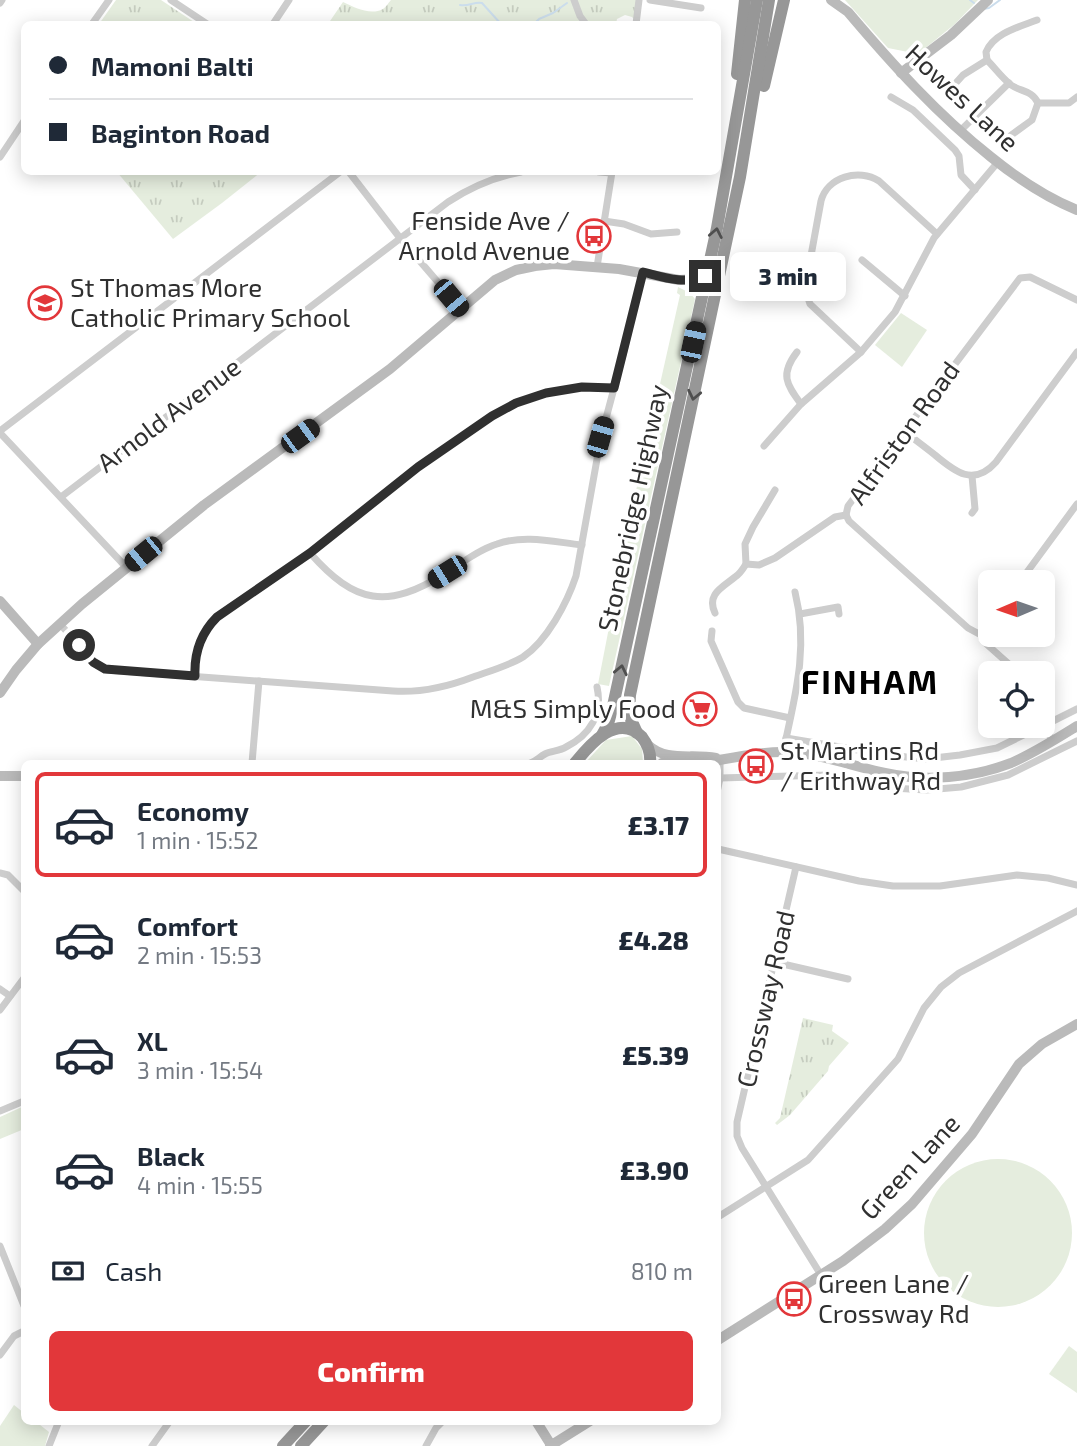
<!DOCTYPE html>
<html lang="en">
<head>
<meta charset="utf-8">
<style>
  :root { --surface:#fff; --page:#f2f2f3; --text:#1f2937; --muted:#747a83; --line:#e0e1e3; --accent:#e2373a }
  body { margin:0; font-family:"Exo 2",sans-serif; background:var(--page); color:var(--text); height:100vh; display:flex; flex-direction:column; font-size:26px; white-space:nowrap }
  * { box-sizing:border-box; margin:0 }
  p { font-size:23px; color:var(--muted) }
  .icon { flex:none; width:38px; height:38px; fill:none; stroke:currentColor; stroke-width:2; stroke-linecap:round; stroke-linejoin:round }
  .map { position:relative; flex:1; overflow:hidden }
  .sheet { position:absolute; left:21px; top:760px; width:700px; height:665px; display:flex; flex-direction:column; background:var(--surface); border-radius:10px; box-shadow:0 4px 18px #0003 }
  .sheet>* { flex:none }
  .banner { position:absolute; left:21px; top:21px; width:700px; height:154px; border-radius:10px; box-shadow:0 4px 18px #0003; display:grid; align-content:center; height:154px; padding:0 28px; background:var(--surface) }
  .needle { width:46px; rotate:268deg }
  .controls { position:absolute; left:978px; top:570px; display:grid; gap:14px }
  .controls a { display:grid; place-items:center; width:77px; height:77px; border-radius:10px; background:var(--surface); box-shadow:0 4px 18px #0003; font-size:35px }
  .end { position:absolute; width:32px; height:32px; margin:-16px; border:9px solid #303030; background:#fff; box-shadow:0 0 0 4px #fff }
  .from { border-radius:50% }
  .bubble { position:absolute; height:49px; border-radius:10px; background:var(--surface); box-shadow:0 4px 18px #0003; font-size:23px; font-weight:800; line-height:49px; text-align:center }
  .car { position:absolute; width:21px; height:42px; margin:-21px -10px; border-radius:9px; box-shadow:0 0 5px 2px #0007; background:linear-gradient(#222 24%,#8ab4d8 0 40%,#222 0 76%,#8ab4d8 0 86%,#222 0) }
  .banner b { display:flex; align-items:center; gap:24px; height:66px; font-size:26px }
  .banner b+b { border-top:2px solid var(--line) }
  .banner i { width:18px; height:18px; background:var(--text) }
  ul { padding:12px 0 0; list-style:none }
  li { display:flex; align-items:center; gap:21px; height:105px; margin:0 14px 10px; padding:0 14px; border:4px solid transparent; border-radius:10px }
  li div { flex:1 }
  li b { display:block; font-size:26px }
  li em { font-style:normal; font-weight:800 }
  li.selected { border-color:var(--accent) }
  li>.icon { width:63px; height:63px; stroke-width:1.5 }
  .pay { display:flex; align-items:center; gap:18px; height:77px; padding:0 28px; font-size:26px }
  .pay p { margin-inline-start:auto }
  .button { display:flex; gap:14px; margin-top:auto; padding:14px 28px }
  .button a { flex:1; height:80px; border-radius:10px; background:var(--accent); color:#fff; font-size:28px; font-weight:800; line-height:80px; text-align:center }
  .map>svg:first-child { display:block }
  .green { fill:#e5edde }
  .park { fill:url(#park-tufts) }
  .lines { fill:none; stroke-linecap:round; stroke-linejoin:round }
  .stream { stroke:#cbddec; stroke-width:2 }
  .street { stroke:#cdcdcd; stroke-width:7 }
  .secondary { stroke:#bababa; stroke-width:10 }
  .highway { stroke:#979797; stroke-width:12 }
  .oneway { stroke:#4f4f4f }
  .route { stroke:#303030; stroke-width:9 }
  .labels { text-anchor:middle; stroke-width:7; stroke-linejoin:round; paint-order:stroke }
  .street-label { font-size:26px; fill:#303030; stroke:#fff }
  .poi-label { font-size:26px; fill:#303030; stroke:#fff; text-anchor:start }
  .district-label { font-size:33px; font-weight:bold; letter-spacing:2px; fill:#000; stroke:#fff }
</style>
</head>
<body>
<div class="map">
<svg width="1077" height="1446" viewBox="0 0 1077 1446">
  <defs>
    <pattern id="park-tufts" width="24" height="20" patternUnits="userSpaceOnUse" patternTransform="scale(1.75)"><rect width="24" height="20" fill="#e5edde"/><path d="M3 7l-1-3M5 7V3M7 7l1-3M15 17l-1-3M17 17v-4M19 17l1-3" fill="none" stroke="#c5ccbf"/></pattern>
  </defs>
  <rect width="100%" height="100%" fill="#fff"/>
  <g class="green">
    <path d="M845 0H978L955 24 918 54 888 48Z"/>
    <path d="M678 287 690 293 695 299 609 686 598 684 633 504 680 295 677 293Z"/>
    <path d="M901 313 927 330 902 367 875 345Z"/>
    <path d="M632 736 642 749 643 763H585L606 740Z"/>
    <path d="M24 1106V1129L0 1139V1117Z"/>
    <circle cx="998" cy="1233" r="74"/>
    <path d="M1069 1346 1077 1352V1393L1049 1374Z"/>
    <path d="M14 1405 24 1413V1421H35L49 1432 45 1446H0V1426Z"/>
  </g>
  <g class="park">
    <path d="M116 0H161L197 24H99Z"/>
    <path d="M391 0H639L635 20 632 17 625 15 617 19 616 24 578 23 576 24H328L343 2C354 7 370 16 383 9 386 7 388 3 391 0Z"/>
    <path d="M117 172H261L222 203 173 239Z"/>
    <path d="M803 1018 833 1025 832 1031 849 1043 829 1066 828 1071 790 1115 777 1125 775 1123 780 1118Z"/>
  </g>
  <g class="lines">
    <g class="stream">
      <path d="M970 0 974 3"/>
      <path d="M460 5C468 7 475 1 482 3L501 24"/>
      <path d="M983 9 989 8 1000 0"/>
      <path d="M534 24 539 19 553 13 567 3"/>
    </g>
    <g class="street">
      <path d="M171 0 207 24"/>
      <path d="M574 0 580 16 586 24"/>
      <path d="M650 0 701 8"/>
      <path d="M0 3 2 0"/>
      <path d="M92 24 109 0"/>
      <path d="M273 24 289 0"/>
      <path d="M636 24 639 0"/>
      <path d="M987 60C995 68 1002 78 1011 85 1021 92 1032 90 1038 103L1032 120 1010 136"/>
      <path d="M954 85 963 75 987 60 986 52C994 33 1019 27 1037 20"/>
      <path d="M891 97 913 110 955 150 959 156 961 175 975 190"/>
      <path d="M1038 103H1069L1077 97"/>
      <path d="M960 131 1009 83"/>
      <path d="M0 157 24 121"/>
      <path d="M349 172 400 238 461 309"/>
      <path d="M599 172 612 173"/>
      <path d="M604 221 624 224 651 234 677 232"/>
      <path d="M862 260 905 296"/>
      <path d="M597 267 612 172"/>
      <path d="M797 352C780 374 786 384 801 404"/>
      <path d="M861 352 810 304 806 292V283L821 201C827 177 859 168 879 181L937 234"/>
      <path d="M0 431 340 172"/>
      <path d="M904 431C914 439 925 447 935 455 955 472 974 487 996 462L1077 352"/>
      <path d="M0 433 126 567"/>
      <path d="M764 446 801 404 861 352 895 312 934 238 998 162"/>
      <path d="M972 476 975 509 972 513"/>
      <path d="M775 490 753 527 745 544 746 564 759 565 775 558 835 517 846 515"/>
      <path d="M61 497 448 202C471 187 494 177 521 172"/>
      <path d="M846 515 848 506 1020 278 1030 277 1077 300"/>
      <path d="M846 515 849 521 968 628 981 635 983 641 1020 674"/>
      <path d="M310 553C355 604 387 610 446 573 462 563 478 550 497 544 525 534 554 542 582 545"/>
      <path d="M1019 583 1077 504"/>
      <path d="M715 613C706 594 723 587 735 577 740 574 743 569 746 564"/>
      <path d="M800 614 838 607 839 614"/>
      <path d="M60 624 93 661 107 670 393 691C422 693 447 687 473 677 490 671 508 666 523 657 547 641 567 603 576 576L601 437 624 351 643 272"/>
      <path d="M712 631 711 641 738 702 744 708 790 718"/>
      <path d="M981 635 982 628 990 617"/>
      <path d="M195 676C194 653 201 634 217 617L310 553 418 467 492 416 516 403 546 393 582 387 614 388"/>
      <path d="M1043 718 1052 741"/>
      <path d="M1043 726 1077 709"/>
      <path d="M786 738 888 755 925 759 960 755 997 748 1042 726"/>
      <path d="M783 752C795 697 809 648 795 592"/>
      <path d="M252 763 259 681"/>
      <path d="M530 763C537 761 539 757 545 754 551 751 560 751 566 747 590 735 603 714 597 687"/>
      <path d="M720 778 830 775 893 788 926 790 961 787 1008 775 1077 741"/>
      <path d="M718 788 720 778V759"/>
      <path d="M718 849 859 881 893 886H940L1017 875 1048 878 1077 885"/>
      <path d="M796 867 737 1122V1136L742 1148 821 1275"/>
      <path d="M0 873 8 875 24 891"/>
      <path d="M774 962 848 979"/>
      <path d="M0 989 10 996"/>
      <path d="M0 1010 24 978"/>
      <path d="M0 1111 24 1101"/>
      <path d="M718 1217 808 1160 898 1059 924 1008 941 987 959 973 1077 911"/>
      <path d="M0 1246 24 1306"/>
      <path d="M0 1355 14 1336 24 1331"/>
      <path d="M49 1446 59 1421"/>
      <path d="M152 1446 170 1421"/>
      <path d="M426 1446 436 1428 443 1421"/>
    </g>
    <g class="secondary">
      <path d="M831 0 848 12C892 64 937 114 991 157 1017 178 1045 197 1077 210"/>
      <path d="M901 73 951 35 988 0"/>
      <path d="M0 601 38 644"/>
      <path d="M0 693 16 670 38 644 82 604 204 505 390 369 495 280 516 270 535 266 554 264 619 269 679 280 697 279 708 273"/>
      <path d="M647 744C667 763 691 753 716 758"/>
      <path d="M662 763C676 762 691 764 705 762 732 759 758 751 785 752 819 753 852 766 885 773 926 782 972 778 1011 763 1034 753 1056 739 1077 726"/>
      <path d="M0 776H24"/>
      <path d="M718 1340 843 1261 885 1229 912 1204 972 1134 1019 1064 1042 1044 1077 1024"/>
      <path d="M536 1421 551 1445"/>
      <path d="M550 1446 590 1421"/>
    </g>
    <g class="highway">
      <path d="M737 74 745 0"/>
      <path d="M764 86 784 0"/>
      <path d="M637 733 629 715 630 695 740 177 769 0"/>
      <path d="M602 735 608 724 613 706 717 228 757 0"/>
      <path d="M575 763C590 744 618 712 642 737 648 745 651 754 650 763"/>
      <path d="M283 1446 306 1421"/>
      <path d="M301 1446 324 1421"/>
    </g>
  </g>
  <defs><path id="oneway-chevron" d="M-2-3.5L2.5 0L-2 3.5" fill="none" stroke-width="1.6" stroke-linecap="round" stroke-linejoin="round" transform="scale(1.75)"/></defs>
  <g class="oneway">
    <use href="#oneway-chevron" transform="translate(716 233) rotate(-79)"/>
    <use href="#oneway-chevron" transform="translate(694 395) rotate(102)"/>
    <use href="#oneway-chevron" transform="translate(621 670) rotate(-78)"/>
  </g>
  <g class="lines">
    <path class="route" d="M79 645 93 662 105 669 195 676C194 653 201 633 217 617L310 553 418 467 492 416 516 403 546 393 582 387 614 388 643 272C663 277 685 285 705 276"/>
  </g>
  <defs>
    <symbol id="bus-ring" viewBox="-11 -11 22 22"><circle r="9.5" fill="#fff" stroke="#e2373a" stroke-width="1.5"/><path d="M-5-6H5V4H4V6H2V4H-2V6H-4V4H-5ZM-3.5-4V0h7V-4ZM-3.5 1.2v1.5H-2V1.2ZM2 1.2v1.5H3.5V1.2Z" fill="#e2373a"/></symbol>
    <symbol id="school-ring" viewBox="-11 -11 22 22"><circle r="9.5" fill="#fff" stroke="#e2373a" stroke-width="1.5"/><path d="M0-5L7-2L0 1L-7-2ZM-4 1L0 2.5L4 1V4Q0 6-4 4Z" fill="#e2373a"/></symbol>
    <symbol id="supermarket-ring" viewBox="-11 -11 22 22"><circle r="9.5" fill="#fff" stroke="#e2373a" stroke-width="1.5"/><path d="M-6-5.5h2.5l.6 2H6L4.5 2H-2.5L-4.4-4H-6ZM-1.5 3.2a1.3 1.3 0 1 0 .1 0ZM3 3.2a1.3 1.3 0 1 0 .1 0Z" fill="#e2373a"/></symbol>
  </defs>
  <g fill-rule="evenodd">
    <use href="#bus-ring" x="575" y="217" width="38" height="38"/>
    <use href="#school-ring" x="26" y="284" width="38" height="38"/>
    <use href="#supermarket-ring" x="681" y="690" width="38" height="38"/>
    <use href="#bus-ring" x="737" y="747" width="38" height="38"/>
    <use href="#bus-ring" x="775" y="1280" width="38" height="38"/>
  </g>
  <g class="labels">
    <g class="street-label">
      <text transform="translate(962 98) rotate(43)" y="9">Howes Lane</text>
      <text transform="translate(169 415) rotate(-37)" y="9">Arnold Avenue</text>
      <text transform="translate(904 433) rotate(-54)" y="9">Alfriston Road</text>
      <text transform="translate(633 508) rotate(-78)" y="9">Stonebridge Highway</text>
      <text transform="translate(766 999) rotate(-77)" y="9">Crossway Road</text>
      <text transform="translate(910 1167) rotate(-47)" y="9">Green Lane</text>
    </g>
    <g class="poi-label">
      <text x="570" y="230" text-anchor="end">Fenside Ave /<tspan x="570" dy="30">Arnold Avenue</tspan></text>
      <text x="70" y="297">St Thomas More<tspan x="70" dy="30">Catholic Primary School</tspan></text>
      <text x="676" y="718" text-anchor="end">M&amp;S Simply Food</text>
      <text x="780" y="760">St Martins Rd<tspan x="780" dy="30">/ Erithway Rd</tspan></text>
      <text x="818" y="1293">Green Lane /<tspan x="818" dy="30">Crossway Rd</tspan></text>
    </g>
    <g class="district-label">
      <text x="870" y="694">FINHAM</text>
    </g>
  </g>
</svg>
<div class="controls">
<a><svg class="needle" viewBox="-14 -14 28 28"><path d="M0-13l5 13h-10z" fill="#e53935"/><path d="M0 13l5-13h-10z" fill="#747a83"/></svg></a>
<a><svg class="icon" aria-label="locate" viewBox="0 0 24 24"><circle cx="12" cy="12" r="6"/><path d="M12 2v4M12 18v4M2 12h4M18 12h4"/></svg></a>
</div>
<i class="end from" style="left:79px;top:645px"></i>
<i class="end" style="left:705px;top:276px"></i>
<div class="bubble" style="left:730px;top:252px;width:116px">3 min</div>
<i class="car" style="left:451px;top:298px;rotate:140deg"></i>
<i class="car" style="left:693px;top:342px;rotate:12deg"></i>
<i class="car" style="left:300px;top:436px;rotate:54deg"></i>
<i class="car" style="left:600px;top:437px;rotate:16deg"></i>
<i class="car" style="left:143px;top:554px;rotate:231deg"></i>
<i class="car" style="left:447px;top:572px;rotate:238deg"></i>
<div class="banner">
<b><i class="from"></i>Mamoni Balti</b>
<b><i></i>Baginton Road</b>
</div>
<section class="sheet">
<ul>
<li class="selected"><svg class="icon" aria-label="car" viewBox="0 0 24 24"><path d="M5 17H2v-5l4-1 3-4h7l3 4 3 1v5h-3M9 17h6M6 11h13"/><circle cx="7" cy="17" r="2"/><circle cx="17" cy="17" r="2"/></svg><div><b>Economy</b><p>1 min · 15:52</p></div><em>£3.17</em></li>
<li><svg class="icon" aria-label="car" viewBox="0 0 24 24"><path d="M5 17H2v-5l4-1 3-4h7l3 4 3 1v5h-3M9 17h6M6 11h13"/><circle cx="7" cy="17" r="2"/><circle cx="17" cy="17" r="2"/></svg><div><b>Comfort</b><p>2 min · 15:53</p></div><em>£4.28</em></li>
<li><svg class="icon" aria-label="car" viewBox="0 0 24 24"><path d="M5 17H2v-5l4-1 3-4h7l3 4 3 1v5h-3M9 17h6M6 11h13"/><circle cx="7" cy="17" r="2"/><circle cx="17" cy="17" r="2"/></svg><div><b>XL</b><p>3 min · 15:54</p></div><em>£5.39</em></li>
<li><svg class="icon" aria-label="car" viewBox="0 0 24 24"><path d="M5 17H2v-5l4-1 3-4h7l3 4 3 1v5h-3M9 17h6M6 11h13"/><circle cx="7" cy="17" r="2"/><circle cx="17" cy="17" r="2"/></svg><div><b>Black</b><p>4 min · 15:55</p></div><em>£3.90</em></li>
</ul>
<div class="pay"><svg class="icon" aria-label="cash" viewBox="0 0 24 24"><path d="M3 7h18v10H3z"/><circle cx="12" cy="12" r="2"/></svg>Cash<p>810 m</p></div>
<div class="button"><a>Confirm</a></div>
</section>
</div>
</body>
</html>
